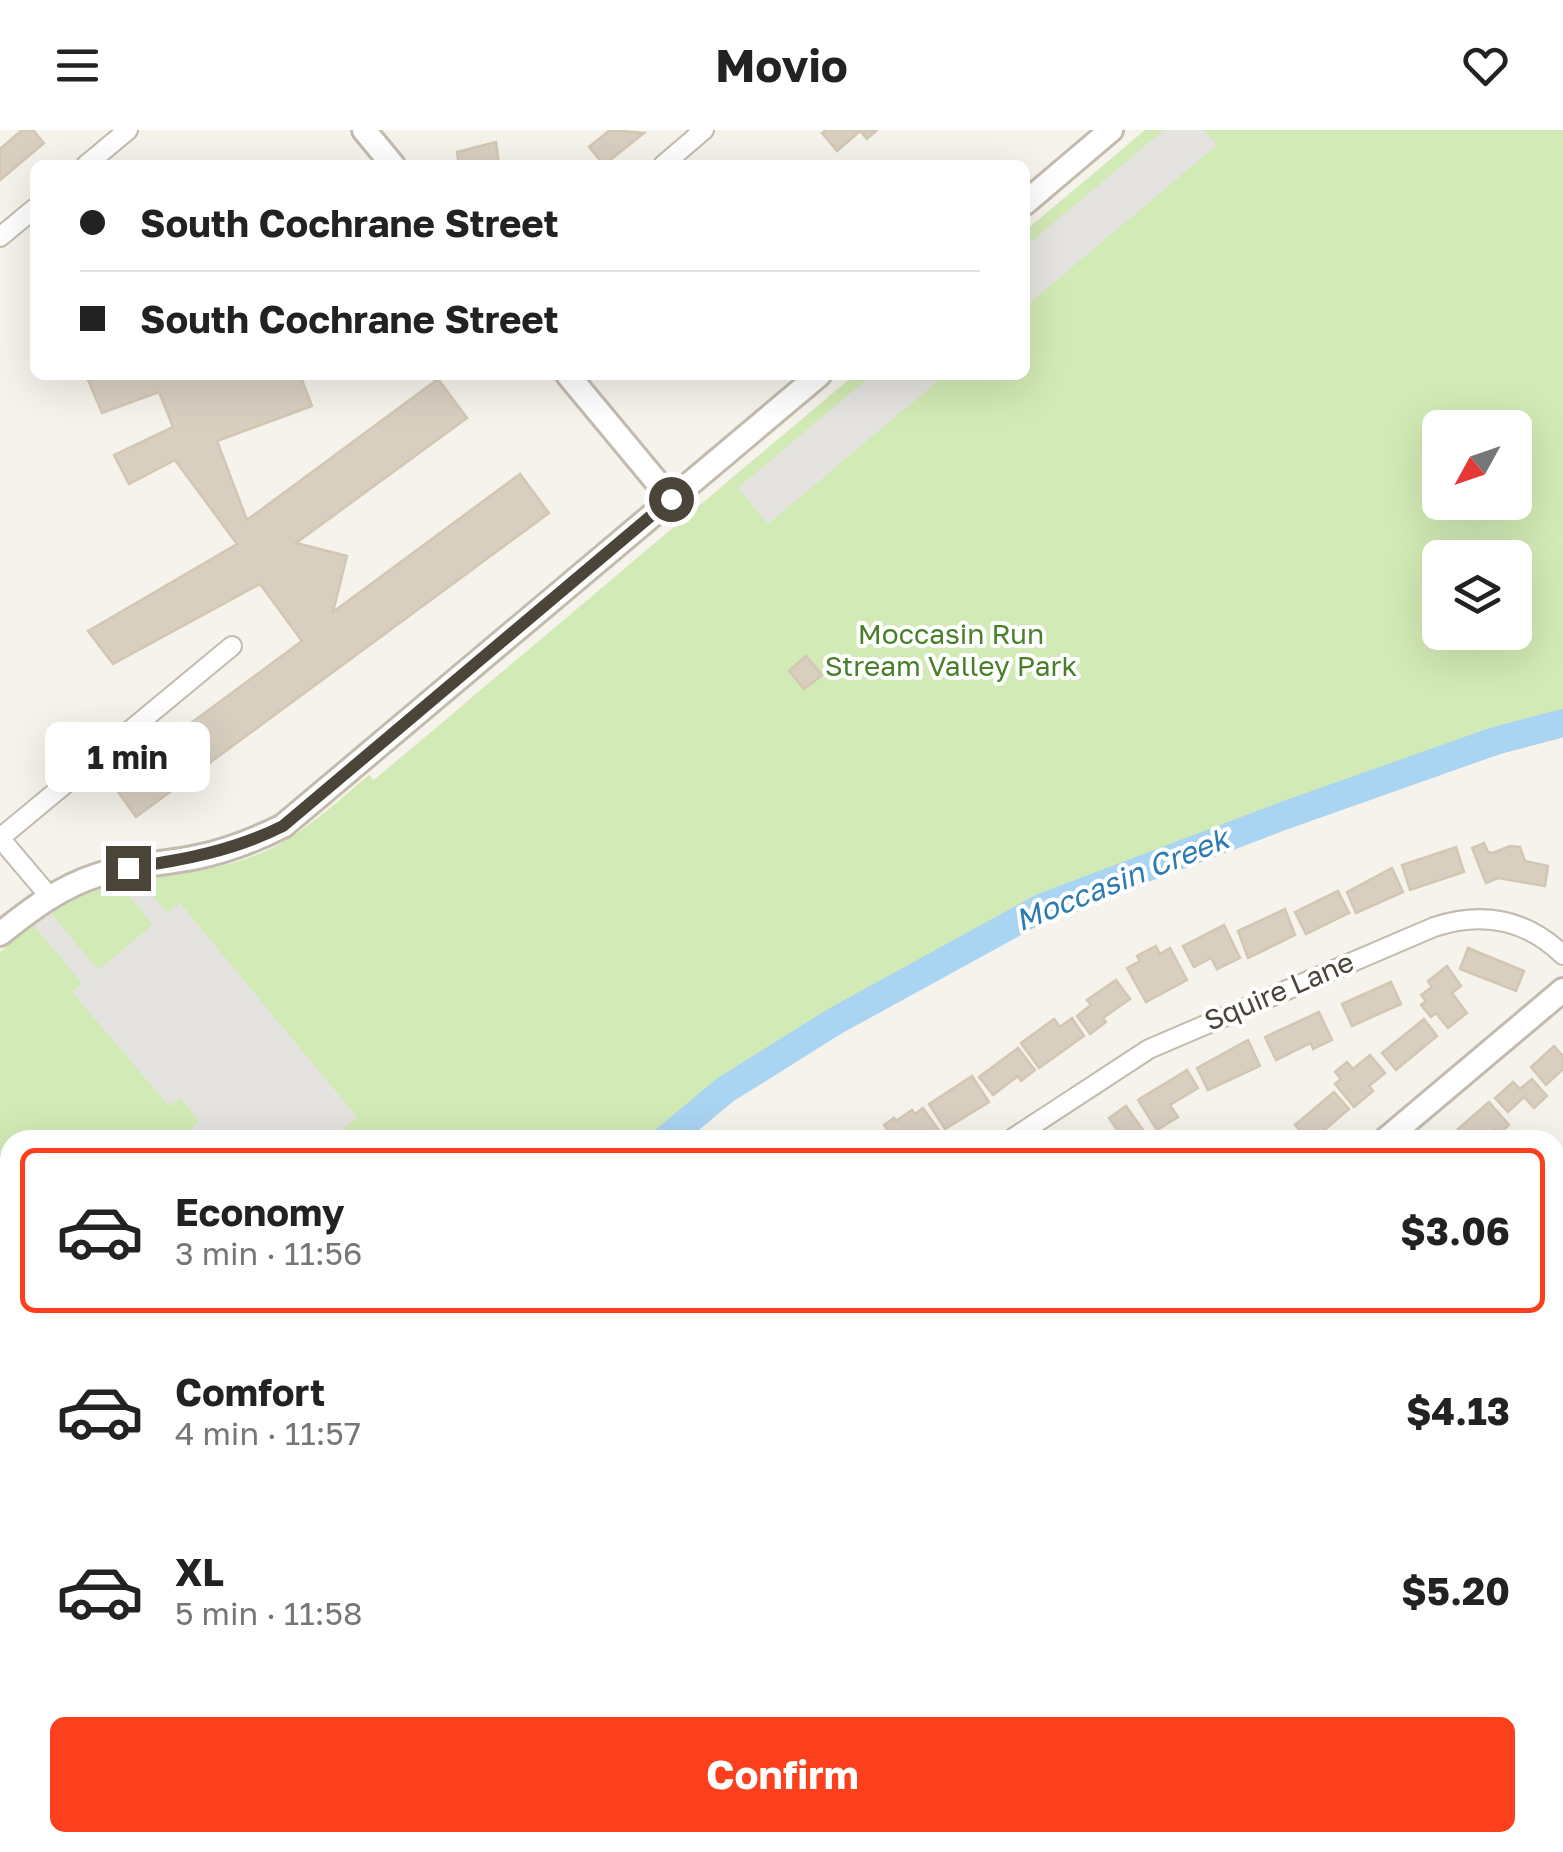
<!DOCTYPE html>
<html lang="en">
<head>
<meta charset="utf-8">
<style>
  :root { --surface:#fff; --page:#f2f2f2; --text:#222; --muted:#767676; --line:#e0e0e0; --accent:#fc3f1d }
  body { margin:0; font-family:"Golos Text",sans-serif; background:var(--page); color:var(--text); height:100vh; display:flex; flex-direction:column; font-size:38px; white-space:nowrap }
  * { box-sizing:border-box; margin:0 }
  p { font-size:32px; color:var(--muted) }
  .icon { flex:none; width:55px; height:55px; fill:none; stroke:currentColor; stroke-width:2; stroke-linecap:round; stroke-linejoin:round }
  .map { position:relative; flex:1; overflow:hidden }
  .side { position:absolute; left:0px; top:1000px; width:1565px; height:722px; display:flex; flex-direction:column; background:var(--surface); border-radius:30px 30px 0 0; box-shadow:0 10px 40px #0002 }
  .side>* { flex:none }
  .top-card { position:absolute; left:30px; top:30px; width:1000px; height:220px; border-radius:15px; box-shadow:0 10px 40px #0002; display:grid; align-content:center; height:220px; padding:0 50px; background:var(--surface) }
  .needle { width:65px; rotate:230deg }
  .fabs { position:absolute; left:1422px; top:280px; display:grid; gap:20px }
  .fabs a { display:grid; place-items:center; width:110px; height:110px; border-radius:15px; background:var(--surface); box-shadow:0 10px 40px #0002; font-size:50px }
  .end { position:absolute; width:45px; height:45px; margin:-22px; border:12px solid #4b4439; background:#fff; box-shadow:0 0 0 5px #fff }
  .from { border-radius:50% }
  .bubble { position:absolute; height:70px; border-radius:15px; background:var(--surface); box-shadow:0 10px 40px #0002; font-size:32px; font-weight:700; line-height:70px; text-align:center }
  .top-card b { display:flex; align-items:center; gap:35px; height:95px; font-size:38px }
  .top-card b+b { border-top:2px solid var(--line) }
  .top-card i { width:25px; height:25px; background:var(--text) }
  ul { padding:18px 0 0; list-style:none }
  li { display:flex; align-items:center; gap:30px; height:165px; margin:0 20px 15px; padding:0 30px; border:5px solid transparent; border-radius:15px }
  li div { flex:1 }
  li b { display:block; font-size:38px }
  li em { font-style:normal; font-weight:700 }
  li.on { border-color:var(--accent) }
  li>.icon { width:90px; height:90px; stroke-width:1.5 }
  .primary-button { display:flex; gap:20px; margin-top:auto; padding:20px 50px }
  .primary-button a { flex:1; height:115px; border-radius:15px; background:var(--accent); color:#fff; font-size:40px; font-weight:700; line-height:115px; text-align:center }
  header { display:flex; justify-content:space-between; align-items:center; height:130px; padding:0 50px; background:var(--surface); font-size:45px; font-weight:700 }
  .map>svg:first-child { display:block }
  .education { fill:#efe8d6 }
  .green { fill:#d2eab5; fill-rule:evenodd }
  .parking { fill:#e5e3e0 }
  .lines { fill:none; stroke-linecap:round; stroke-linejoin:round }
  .river { stroke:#a9d4f2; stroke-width:28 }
  .building { fill:#d8cfc1; stroke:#d3c7b4; stroke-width:2.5 }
  .minor-casing { stroke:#c2bbae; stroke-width:22 }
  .tertiary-casing { stroke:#c2bbae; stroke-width:28 }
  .minor { stroke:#fff; stroke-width:18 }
  .tertiary { stroke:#fff; stroke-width:22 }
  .route { stroke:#4b4439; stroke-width:12 }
  .labels { text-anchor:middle; stroke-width:8; stroke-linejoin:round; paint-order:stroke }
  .park-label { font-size:28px; fill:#4a7f2a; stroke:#fff }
  .street-label { font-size:28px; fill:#4b4439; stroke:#fff }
  .water-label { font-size:30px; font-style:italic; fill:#2e7ab2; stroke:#fff }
</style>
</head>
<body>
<header><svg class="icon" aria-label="menu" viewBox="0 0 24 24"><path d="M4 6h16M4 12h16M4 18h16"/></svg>Movio<svg class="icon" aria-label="heart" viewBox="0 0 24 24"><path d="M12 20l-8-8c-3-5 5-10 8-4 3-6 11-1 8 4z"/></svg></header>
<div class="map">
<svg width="1563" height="1722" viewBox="0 0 1563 1722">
  <rect width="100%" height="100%" fill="#f6f3ec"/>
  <path class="education" d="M1185 1712 1193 1722H843L836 1713Z"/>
  <g class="green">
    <path d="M1145 0H1563V593L1495 611 1283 686 1043 777 837 890 725 960 665 1010H10V1712L519 1713 508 1722H0V822C32 796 63 770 104 758 154 743 207 745 256 725 299 708 333 675 369 645L374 650 854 245H1025V101ZM1440 298H1515V372H1440ZM1440 428H1515V502H1440Z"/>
    <path d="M1563 1654V1722H1501L1493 1713 1555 1712V1661Z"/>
    <path d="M847 1713H1045L1034 1722H855Z"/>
  </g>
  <g class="parking">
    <path d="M1164 0H1204L1217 15 1025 177V117Z"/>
    <path d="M872 245H945L768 394 738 358Z"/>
    <path d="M139 749 167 783 180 773 357 987 330 1010H197L189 1001 199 991 181 968 169 976 72 862 82 853 34 796 51 783 98 840 153 795 120 755Z"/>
  </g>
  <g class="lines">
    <g class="river">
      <path d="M665 1010 725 960 837 890 1043 777 1283 686 1495 611 1563 593"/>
      <path d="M0 1548H10"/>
    </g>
  </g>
  <g class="building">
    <path d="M22 0H33L44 13 0 50V19Z"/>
    <path d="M610 0 644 3 604 35 589 17Z"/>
    <path d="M826 0H877L867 9 860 1 837 21 822 3Z"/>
    <path d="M496 12 499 35H459L457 22Z"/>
    <path d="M86 245H300L312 276 217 311 247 390 438 249 467 288 296 413 347 426 333 482 520 344 549 383 136 687 111 652 302 511 260 454 113 534 88 501 237 414 175 330 129 354 114 325 173 297 159 262 102 283Z"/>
    <path d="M806 526 822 545 804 559 789 541Z"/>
    <path d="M1484 713 1488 722 1493 723 1510 716 1520 717 1525 731 1548 736 1545 756 1498 748 1486 753 1472 718Z"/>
    <path d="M1456 717 1464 742 1410 760 1402 735Z"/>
    <path d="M1392 738 1403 762 1356 783 1347 762Z"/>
    <path d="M1338 761 1349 783 1306 804 1295 782Z"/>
    <path d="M1285 779 1295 805 1248 828 1238 801Z"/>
    <path d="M1224 795 1240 828 1217 839 1211 828 1194 837 1183 816Z"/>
    <path d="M1156 816 1160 824 1170 818 1187 850 1146 872 1127 838 1140 831 1137 826Z"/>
    <path d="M1468 818 1524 841 1516 861 1460 839Z"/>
    <path d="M1447 836 1461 856 1452 863 1467 883 1448 898 1436 883 1431 887 1421 875 1426 871 1421 865 1432 857 1428 851Z"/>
    <path d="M1116 850 1130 869 1103 888 1106 892 1090 904 1077 886 1091 875 1087 870Z"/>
    <path d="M1391 852 1401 874 1352 896 1342 874Z"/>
    <path d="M1319 882 1332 910 1313 919 1311 913 1276 930 1265 907Z"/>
    <path d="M1072 888 1084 906 1039 938 1021 913 1054 889 1060 897Z"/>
    <path d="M1424 889 1437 906 1396 940 1382 923Z"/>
    <path d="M1248 910 1260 936 1208 960 1197 938Z"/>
    <path d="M1554 916 1563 926V939L1546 955 1531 937Z"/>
    <path d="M1018 918 1035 940 1021 951 1018 946 993 965 979 947Z"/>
    <path d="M1370 925 1385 943 1369 956 1373 961 1354 977 1335 954 1341 949 1335 942 1347 932 1353 939Z"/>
    <path d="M1187 940 1198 958 1170 975 1178 987 1157 1000 1138 970Z"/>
    <path d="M972 946 989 972 945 999 929 974Z"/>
    <path d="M1532 949 1547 966 1534 978 1524 967 1508 982 1495 968 1513 952 1520 959Z"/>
    <path d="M1334 962 1349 979 1313 1010H1308L1295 995Z"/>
    <path d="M1489 972 1509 995 1499 1004 1495 999 1482 1010H1467L1458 999Z"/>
    <path d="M1126 976 1150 1010H1112L1120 1004 1109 988Z"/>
    <path d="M923 978 940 1002 929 1010H878L889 1002 884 995 894 988 896 991 912 980 915 984Z"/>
    <path d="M1563 1160V1196L1559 1199 1555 1194V1167Z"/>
    <path d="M1363 1712H1394L1395 1713 1384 1722H1363L1359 1717Z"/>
  </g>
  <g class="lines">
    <defs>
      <g id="minor">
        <path d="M86 35 128 0"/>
        <path d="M663 35 704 0"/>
        <path d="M0 107 35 78"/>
        <path d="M0 708 232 516"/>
        <path d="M0 708 49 766"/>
        <path d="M1010 1010 1149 919 1434 797C1483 781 1526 789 1563 825"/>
        <path d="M1555 1123 1563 1116"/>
        <path d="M1555 1377 1563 1370"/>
        <path d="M1555 1402 1563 1412"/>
        <path d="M1555 1636 1563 1629"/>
        <path d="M1208 1712 1215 1722"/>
        <path d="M1452 1722 1463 1712"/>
      </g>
      <g id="tertiary">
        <path d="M364 0 393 35"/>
        <path d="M1025 73 1111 0"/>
        <path d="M568 245 671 369"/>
        <path d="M0 804C30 780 60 757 98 745 130 735 164 734 197 727 227 721 255 710 283 696L819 245"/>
        <path d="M1385 1010 1563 860"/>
        <path d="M595 1712 602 1722"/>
        <path d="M533 1722 545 1712"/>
      </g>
    </defs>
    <use href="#minor" class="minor-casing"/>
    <use href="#tertiary" class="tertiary-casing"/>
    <use href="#minor" class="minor"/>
    <use href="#tertiary" class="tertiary"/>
  </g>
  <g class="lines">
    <path class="route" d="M128 738C183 730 233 721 283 696L671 369"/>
  </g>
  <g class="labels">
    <g class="park-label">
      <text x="951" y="514">Moccasin Run<tspan x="951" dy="32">Stream Valley Park</tspan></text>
    </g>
    <g class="street-label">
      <text transform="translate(1279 861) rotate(-23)" y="10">Squire Lane</text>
    </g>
    <g class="water-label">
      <text transform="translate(1122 750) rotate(-22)" y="10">Moccasin Creek</text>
    </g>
  </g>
</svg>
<div class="fabs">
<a><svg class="needle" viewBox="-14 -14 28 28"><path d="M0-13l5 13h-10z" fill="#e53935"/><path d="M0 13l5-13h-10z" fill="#767676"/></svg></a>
<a><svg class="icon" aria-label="layers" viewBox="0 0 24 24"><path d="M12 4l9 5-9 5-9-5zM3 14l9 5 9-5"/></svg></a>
</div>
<i class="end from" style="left:671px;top:369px"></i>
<i class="end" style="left:128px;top:738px"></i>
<div class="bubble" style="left:45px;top:592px;width:165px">1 min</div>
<div class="top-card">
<b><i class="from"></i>South Cochrane Street</b>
<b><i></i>South Cochrane Street</b>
</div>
<section class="side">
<ul>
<li class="on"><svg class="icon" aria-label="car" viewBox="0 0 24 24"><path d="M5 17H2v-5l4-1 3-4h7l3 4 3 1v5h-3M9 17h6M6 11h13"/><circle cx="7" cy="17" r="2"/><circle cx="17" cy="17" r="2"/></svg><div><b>Economy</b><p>3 min · 11:56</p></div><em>$3.06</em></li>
<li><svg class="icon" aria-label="car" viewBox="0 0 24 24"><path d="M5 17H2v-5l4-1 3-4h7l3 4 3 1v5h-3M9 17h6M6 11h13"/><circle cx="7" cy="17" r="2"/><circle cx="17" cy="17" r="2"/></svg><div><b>Comfort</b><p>4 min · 11:57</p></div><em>$4.13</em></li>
<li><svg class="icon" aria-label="car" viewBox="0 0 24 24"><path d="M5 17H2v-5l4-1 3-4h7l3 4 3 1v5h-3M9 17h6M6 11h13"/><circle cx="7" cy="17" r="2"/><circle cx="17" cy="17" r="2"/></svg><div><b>XL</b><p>5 min · 11:58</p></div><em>$5.20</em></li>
</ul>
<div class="primary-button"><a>Confirm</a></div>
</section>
</div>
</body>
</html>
